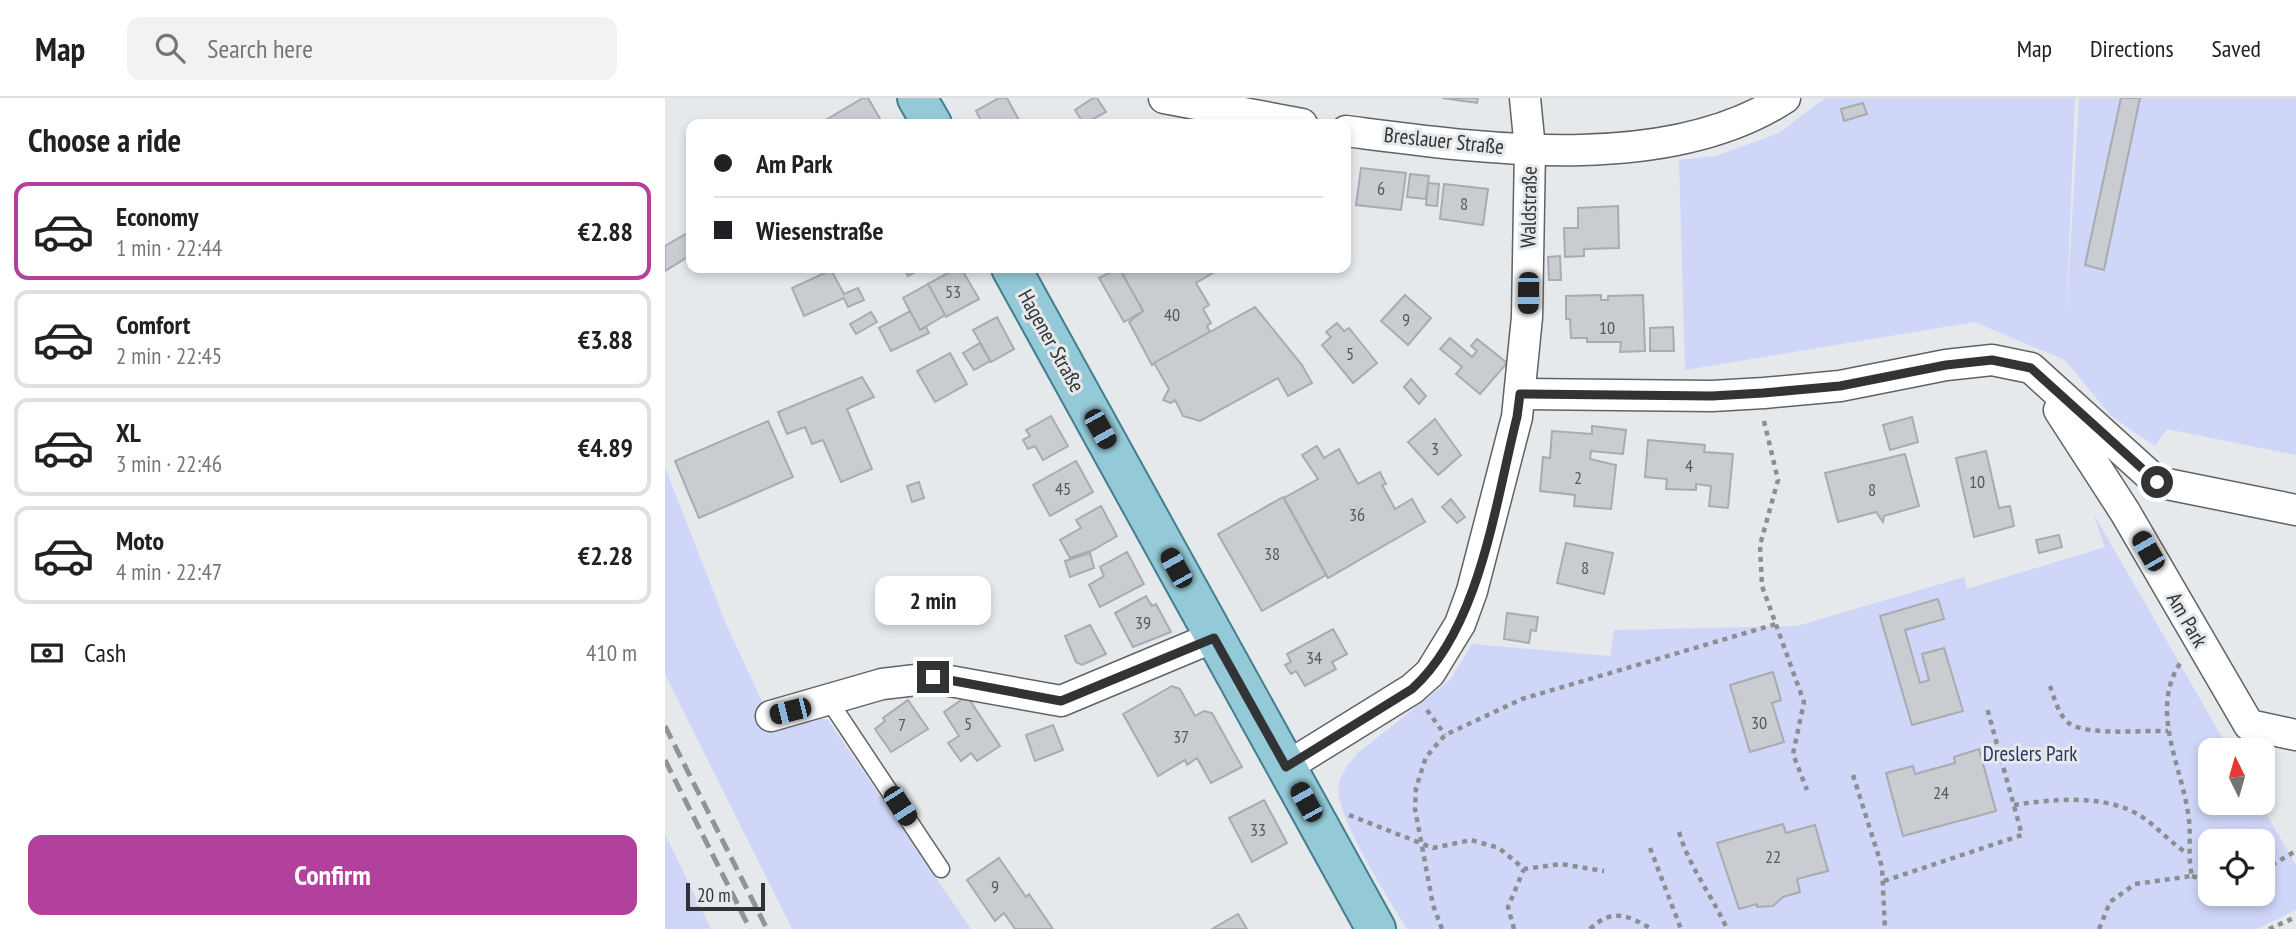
<!DOCTYPE html>
<html lang="en">
<head>
<meta charset="utf-8">
<style>
  :root { --surface:#fff; --page:#f2f2f2; --text:#202124; --muted:#757577; --line:#e0e0e0; --accent:#b2419d }
  body { margin:0; font-family:"PT Sans Narrow",sans-serif; background:var(--page); color:var(--text); height:100vh; display:flex; flex-direction:column; font-size:26px; white-space:nowrap }
  * { box-sizing:border-box; margin:0 }
  p { font-size:23px; color:var(--muted) }
  .icon { flex:none; width:38px; height:38px; fill:none; stroke:currentColor; stroke-width:2; stroke-linecap:round; stroke-linejoin:round }
  .map { position:relative; flex:1; overflow:hidden }
  .details { display:flex; flex-direction:column; background:var(--surface); width:665px }
  .details>* { flex:none }
  .top-card { position:absolute; left:21px; top:21px; width:665px; height:154px; border-radius:14px; box-shadow:0 4px 10px #0003; display:grid; align-content:center; height:154px; padding:0 28px; background:var(--surface) }
  .needle { width:46px; rotate:355deg }
  .tools { position:absolute; left:1533px; top:640px; display:grid; gap:14px }
  .tools a { display:grid; place-items:center; width:77px; height:77px; border-radius:14px; background:var(--surface); box-shadow:0 4px 10px #0003; font-size:35px }
  .scale { position:absolute; left:21px; bottom:18px; width:79px; box-sizing:border-box; padding-left:7px; border:4px solid #313334; border-top:0; font-size:19px; line-height:24px; white-space:nowrap; color:#313334; -webkit-text-stroke:5px #e5e9ec; paint-order:stroke }
  .end { position:absolute; width:32px; height:32px; margin:-16px; border:9px solid #313334; background:#fff; box-shadow:0 0 0 4px #fff }
  .from { border-radius:50% }
  .bubble { position:absolute; height:49px; border-radius:14px; background:var(--surface); box-shadow:0 4px 10px #0003; font-size:23px; font-weight:700; line-height:49px; text-align:center }
  .car { position:absolute; width:21px; height:42px; margin:-21px -10px; border-radius:9px; box-shadow:0 0 5px 2px #0007; background:linear-gradient(#222 24%,#8ab4d8 0 40%,#222 0 76%,#8ab4d8 0 86%,#222 0) }
  .top-card b { display:flex; align-items:center; gap:24px; height:66px; font-size:26px }
  .top-card b+b { border-top:2px solid var(--line) }
  .top-card i { width:18px; height:18px; background:var(--text) }
  ul { padding:0; list-style:none }
  li { display:flex; align-items:center; gap:21px; height:98px; margin:0 14px 10px; padding:0 14px; border:4px solid var(--line); border-radius:14px }
  li div { flex:1 }
  li b { display:block; font-size:26px }
  li em { font-style:normal; font-weight:700 }
  li.selected { border-color:var(--accent) }
  li>.icon { width:63px; height:63px; stroke-width:1.5 }
  h2 { padding:0 28px; font-size:32px; line-height:84px }
  .pay { display:flex; align-items:center; gap:18px; height:77px; padding:0 28px; font-size:26px }
  .pay p { margin-inline-start:auto }
  .primary-button { display:flex; gap:14px; margin-top:auto; padding:14px 28px }
  .primary-button a { flex:1; height:80px; border-radius:14px; background:var(--accent); color:#fff; font-size:28px; font-weight:700; line-height:80px; text-align:center }
  header { display:flex; align-items:center; gap:42px; box-sizing:border-box; height:98px; padding:0 35px; background:var(--surface); border-bottom:2px solid var(--line) }
  header strong { font-size:33px }
  nav { display:flex; gap:38px; margin-inline-start:auto; font-size:24px }
  .search { width:490px; height:63px; background:var(--page); display:flex; align-items:center; gap:18px; box-sizing:border-box; padding:0 24px; border-radius:14px; color:var(--muted); font-size:26px }
  main { display:flex; flex:1; min-height:0 }
  .map>svg:first-child { display:block }
  .green { fill:#cfd6f8; fill-rule:evenodd }
  .building { fill:#c9ccd0; stroke:#a8abaf; stroke-width:2 }
  .lines { fill:none; stroke-linecap:round; stroke-linejoin:round }
  .service-casing { stroke:#5f6366; stroke-width:19 }
  .minor-casing { stroke:#5f6366; stroke-width:33 }
  .primary-casing { stroke:#437e8c; stroke-width:42 }
  .path { stroke:#8c8f91; stroke-width:4.5; stroke-dasharray:5 5; stroke-linecap:butt }
  .service { stroke:#fff; stroke-width:16 }
  .minor { stroke:#fff; stroke-width:30 }
  .primary { stroke:#94cad7; stroke-width:38 }
  .rail { stroke:#919496; stroke-width:5; stroke-dasharray:14 7; stroke-linecap:butt }
  .route { stroke:#313334; stroke-width:9 }
  .labels { text-anchor:middle; stroke-width:6; stroke-linejoin:round; paint-order:stroke }
  .number-label { font-size:18px; fill:#57595b }
  .street-label { font-size:21px; fill:#313334; stroke:#e5e9ec }
  .park-label { font-size:21px; fill:#2e3565; stroke:#e5e9ec }
</style>
</head>
<body>
<header>
<strong>Map</strong>
<div class="search"><svg class="icon" aria-label="search" viewBox="0 0 24 24"><circle cx="10" cy="10" r="6"/><path d="M15 15l6 6"/></svg>Search here</div>
<nav><a>Map</a><a>Directions</a><a>Saved</a></nav>
</header>
<main>
<section class="details">
<h2>Choose a ride</h2>
<ul>
<li class="selected"><svg class="icon" aria-label="car" viewBox="0 0 24 24"><path d="M5 17H2v-5l4-1 3-4h7l3 4 3 1v5h-3M9 17h6M6 11h13"/><circle cx="7" cy="17" r="2"/><circle cx="17" cy="17" r="2"/></svg><div><b>Economy</b><p>1 min · 22:44</p></div><em>€2.88</em></li>
<li><svg class="icon" aria-label="car" viewBox="0 0 24 24"><path d="M5 17H2v-5l4-1 3-4h7l3 4 3 1v5h-3M9 17h6M6 11h13"/><circle cx="7" cy="17" r="2"/><circle cx="17" cy="17" r="2"/></svg><div><b>Comfort</b><p>2 min · 22:45</p></div><em>€3.88</em></li>
<li><svg class="icon" aria-label="car" viewBox="0 0 24 24"><path d="M5 17H2v-5l4-1 3-4h7l3 4 3 1v5h-3M9 17h6M6 11h13"/><circle cx="7" cy="17" r="2"/><circle cx="17" cy="17" r="2"/></svg><div><b>XL</b><p>3 min · 22:46</p></div><em>€4.89</em></li>
<li><svg class="icon" aria-label="car" viewBox="0 0 24 24"><path d="M5 17H2v-5l4-1 3-4h7l3 4 3 1v5h-3M9 17h6M6 11h13"/><circle cx="7" cy="17" r="2"/><circle cx="17" cy="17" r="2"/></svg><div><b>Moto</b><p>4 min · 22:47</p></div><em>€2.28</em></li>
</ul>
<div class="pay"><svg class="icon" aria-label="cash" viewBox="0 0 24 24"><path d="M3 7h18v10H3z"/><circle cx="12" cy="12" r="2"/></svg>Cash<p>410 m</p></div>
<div class="primary-button"><a>Confirm</a></div>
</section>
<div class="map">
<svg width="1631" height="831" viewBox="0 0 1631 831">
  <rect width="100%" height="100%" fill="#e5e9ec"/>
  <g class="green">
    <path d="M1160 0H1410L1401 226 1414 0H1631V357L1502 331 1490 348 1446 318 1400 262 1309 224 1020 272 1014 62 1051 58 1114 35Z"/>
    <path d="M0 369 61 526 100 610 163 622 306 831H127L0 576Z"/>
    <path d="M1428 415 1565 653H1545V705H1595L1631 767V812L1592 831H742C725 802 667 715 674 685 677 673 686 663 694 654L785 582 807 546 945 558 949 532 1132 528 1299 479 1302 491 1440 449ZM1545 744H1598V796H1545Z"/>
    <path d="M0 736 46 831H0Z"/>
  </g>
  <g class="building">
    <path d="M198 0H203L218 26H154Z"/>
    <path d="M334 0H342L356 26H318L311 13Z"/>
    <path d="M428 0H432L441 14 419 26 410 12Z"/>
    <path d="M777 0H813L812 5Z"/>
    <path d="M1456 0H1475L1439 172 1420 167Z"/>
    <path d="M1198 5 1202 16 1179 23 1176 11Z"/>
    <path d="M696 70 741 75 736 112 691 107Z"/>
    <path d="M745 76 764 78 761 101 742 99Z"/>
    <path d="M763 85 774 86 772 108 761 107Z"/>
    <path d="M779 86 823 91 818 127 775 121Z"/>
    <path d="M953 108 954 150 919 151V158L900 159 899 130H913V110Z"/>
    <path d="M26 133V157L0 173V148Z"/>
    <path d="M895 158 896 182H884L883 159Z"/>
    <path d="M239 170H257L243 178Z"/>
    <path d="M292 170H296L314 201 281 219 263 186Z"/>
    <path d="M454 170H556L531 185 544 207 538 211 546 225 542 228 545 234 487 267 464 224 478 213Z"/>
    <path d="M454 170 478 213 459 224 434 180Z"/>
    <path d="M166 172 179 196 193 190 199 202 183 209 179 200 139 218 127 190Z"/>
    <path d="M263 186 280 217 255 232 238 200Z"/>
    <path d="M740 197 766 220 743 247 716 223Z"/>
    <path d="M936 197V202H943V198L978 197 980 253 955 254 956 244H922V240H906L905 221H901V198Z"/>
    <path d="M590 209 637 267 647 285 623 298 613 280 535 323 518 318 510 302 506 305 498 302 504 291 489 265Z"/>
    <path d="M245 213 255 232 261 229 264 235 226 253 214 230Z"/>
    <path d="M206 214 212 224 191 236 185 226Z"/>
    <path d="M332 219 349 251 326 264 308 232Z"/>
    <path d="M672 225 679 233 684 230 712 265 688 285 657 247 666 239 661 234Z"/>
    <path d="M1008 229 1009 253H985V230Z"/>
    <path d="M785 240 807 259 812 253 806 248 812 241 842 265 815 296 791 276 797 269 775 251Z"/>
    <path d="M315 245 325 263 309 272 298 255Z"/>
    <path d="M285 255 302 286 270 304 252 273Z"/>
    <path d="M197 279 209 299 182 311 207 371 176 384 158 342 147 346 140 329 122 336 113 314Z"/>
    <path d="M746 281 761 298 754 306 739 289Z"/>
    <path d="M386 318 403 348 378 362 370 348 363 351 358 342 365 338 361 332Z"/>
    <path d="M1247 319 1253 344 1225 352 1218 327Z"/>
    <path d="M770 321 796 357 773 377 743 344Z"/>
    <path d="M103 323 128 379 34 420 10 363Z"/>
    <path d="M927 328 961 332 958 356 926 353 925 361 951 367 946 411 909 408 910 397 875 393 878 359 885 360 887 333 927 336Z"/>
    <path d="M983 342 1040 347 1039 354 1068 356 1063 410 1044 408 1046 388 1031 386V392L1001 391 1002 381 980 379Z"/>
    <path d="M652 348 659 360 674 351 693 386 715 374 721 386 717 387 730 411 747 401 760 424 663 480 619 400 653 381 637 357Z"/>
    <path d="M1321 353 1334 410 1345 408 1349 428 1309 439 1291 360Z"/>
    <path d="M1240 356 1254 408 1219 418 1218 424 1211 414 1173 424 1160 375Z"/>
    <path d="M411 363 428 394 385 418 368 387Z"/>
    <path d="M254 384 259 400 247 404 242 388Z"/>
    <path d="M618 399 661 477 597 513 553 436Z"/>
    <path d="M786 401 800 419 792 425 777 409Z"/>
    <path d="M436 408 452 438 428 452 405 460 395 442 416 430 411 422Z"/>
    <path d="M1394 437 1397 449 1374 455 1371 442Z"/>
    <path d="M901 445 948 455 939 496 892 485Z"/>
    <path d="M462 454 479 486 435 509 424 487 439 478 435 469Z"/>
    <path d="M425 455 429 470 405 479 400 463Z"/>
    <path d="M481 498 487 508 491 506 506 534 468 549 450 515Z"/>
    <path d="M1273 501 1279 521 1240 532 1255 585 1264 582 1257 556 1279 550 1298 613 1247 627 1215 518Z"/>
    <path d="M842 515 873 519 871 533 866 532 864 545 839 541Z"/>
    <path d="M425 527 441 556 417 567 411 564 400 538Z"/>
    <path d="M668 531 682 556 667 564 671 571 640 588 631 573 626 576 620 567 626 564 622 556Z"/>
    <path d="M1108 574 1116 602 1107 605 1119 644 1085 654 1065 587Z"/>
    <path d="M507 588 515 591 530 618 539 613 547 615 577 669 546 685 532 660 522 667 520 662 493 678 458 616Z"/>
    <path d="M302 598 335 648 312 663 306 655 296 663 283 645 294 638 279 614Z"/>
    <path d="M243 602 263 631 226 654 210 631 220 623 218 620Z"/>
    <path d="M388 627 398 652 370 663 361 637Z"/>
    <path d="M1314 651 1331 713 1238 738 1221 675 1248 668 1250 676 1290 665 1289 659Z"/>
    <path d="M599 702 622 745 587 764 564 720Z"/>
    <path d="M1118 726 1121 735 1150 727 1163 773 1132 781 1135 794 1118 799 1108 808 1092 809V806L1074 811 1052 745Z"/>
    <path d="M334 760 361 799 364 796 388 831H350L339 815 330 823 302 782Z"/>
    <path d="M573 816 582 831H547Z"/>
  </g>
  <g class="lines">
    <defs>
      <path id="service" d="M165 604 276 771"/>
      <g id="minor">
        <path d="M499 0 637 26"/>
        <path d="M681 33C815 50 1000 78 1120 0"/>
        <path d="M855 296 1047 298 1099 295 1175 288 1281 267 1327 262 1366 270 1492 384 1631 412"/>
        <path d="M1394 312 1460 414 1584 627 1631 637"/>
        <path d="M106 618 217 586 268 580 396 603 549 539"/>
        <path d="M621 669 747 591 765 575 795 526 807 493 852 319 862 219 865 51 860 0"/>
      </g>
      <g id="primary">
        <path d="M252 0 267 26"/>
        <path d="M346 170 711 831"/>
      </g>
    </defs>
    <use href="#service" class="service-casing"/>
    <use href="#minor" class="minor-casing"/>
    <use href="#primary" class="primary-casing"/>
    <g class="path">
      <path d="M1099 323 1113 382 1095 447 1097 488 1139 604 1128 656 1142 692"/>
      <path d="M1385 588C1389 599 1394 619 1405 626 1426 638 1479 632 1503 633"/>
      <path d="M762 612 780 637"/>
      <path d="M1188 677 1217 769 1220 831"/>
      <path d="M1349 707C1388 701 1439 696 1474 717 1492 728 1504 744 1522 755"/>
      <path d="M684 717 768 750 806 742 834 750 859 771 896 766 939 773"/>
      <path d="M1014 734C1025 771 1047 797 1062 831"/>
      <path d="M985 750 1016 831"/>
      <path d="M1598 772 1631 753"/>
      <path d="M1527 778 1545 784"/>
      <path d="M1219 783 1357 737 1322 610"/>
      <path d="M777 831 768 807 750 711 751 690 761 659 780 637 857 601 1111 526"/>
      <path d="M849 831 843 809 859 771"/>
      <path d="M925 831C948 809 963 818 987 831"/>
      <path d="M1434 831 1445 804 1470 786 1527 778C1522 756 1527 738 1523 715 1516 667 1484 610 1516 564"/>
      <path d="M1604 831 1631 819"/>
    </g>
    <use href="#service" class="service"/>
    <use href="#minor" class="minor"/>
    <use href="#primary" class="primary"/>
    <g class="rail">
      <path d="M0 628 102 831"/>
      <path d="M0 662 85 831"/>
    </g>
  </g>
  <g class="lines">
    <path class="route" d="M268 579 396 603 549 540 621 669 747 591C815 530 830 406 852 319L855 296 1047 298 1098 295 1175 288 1281 267 1327 262 1366 270 1492 384"/>
  </g>
  <g class="labels">
    <g class="number-label">
      <text x="716" y="97">6</text>
      <text x="799" y="112">8</text>
      <text x="288" y="200">53</text>
      <text x="507" y="223">40</text>
      <text x="741" y="228">9</text>
      <text x="942" y="236">10</text>
      <text x="685" y="262">5</text>
      <text x="770" y="357">3</text>
      <text x="1024" y="374">4</text>
      <text x="913" y="386">2</text>
      <text x="1312" y="390">10</text>
      <text x="398" y="397">45</text>
      <text x="1207" y="398">8</text>
      <text x="692" y="423">36</text>
      <text x="607" y="462">38</text>
      <text x="920" y="476">8</text>
      <text x="478" y="531">39</text>
      <text x="649" y="566">34</text>
      <text x="1094" y="631">30</text>
      <text x="303" y="632">5</text>
      <text x="237" y="633">7</text>
      <text x="516" y="645">37</text>
      <text x="1276" y="701">24</text>
      <text x="593" y="738">33</text>
      <text x="1108" y="765">22</text>
      <text x="330" y="795">9</text>
    </g>
    <g class="street-label">
      <text transform="translate(779 43) rotate(6)" y="7">Breslauer Straße</text>
      <text transform="translate(864 109) rotate(-89)" y="7">Waldstraße</text>
      <text transform="translate(386 243) rotate(61)" y="7">Hagener Straße</text>
      <text transform="translate(1522 522) rotate(60)" y="7">Am Park</text>
    </g>
    <g class="park-label">
      <text x="1365" y="663">Dreslers Park</text>
    </g>
  </g>
</svg>
<div class="tools">
<a><svg class="needle" viewBox="-14 -14 28 28"><path d="M0-13l5 13h-10z" fill="#e53935"/><path d="M0 13l5-13h-10z" fill="#757577"/></svg></a>
<a><svg class="icon" aria-label="locate" viewBox="0 0 24 24"><circle cx="12" cy="12" r="6"/><path d="M12 2v4M12 18v4M2 12h4M18 12h4"/></svg></a>
</div>
<div class="scale">20 m</div>
<i class="end from" style="left:1492px;top:384px"></i>
<i class="end" style="left:268px;top:579px"></i>
<div class="bubble" style="left:210px;top:478px;width:116px">2 min</div>
<i class="car" style="left:863px;top:195px;rotate:181deg"></i>
<i class="car" style="left:435px;top:331px;rotate:151deg"></i>
<i class="car" style="left:1483px;top:453px;rotate:330deg"></i>
<i class="car" style="left:511px;top:470px;rotate:331deg"></i>
<i class="car" style="left:125px;top:613px;rotate:256deg"></i>
<i class="car" style="left:641px;top:704px;rotate:331deg"></i>
<i class="car" style="left:235px;top:708px;rotate:147deg"></i>
<div class="top-card">
<b><i class="from"></i>Am Park</b>
<b><i></i>Wiesenstraße</b>
</div>
</div>
</main>
</body>
</html>
